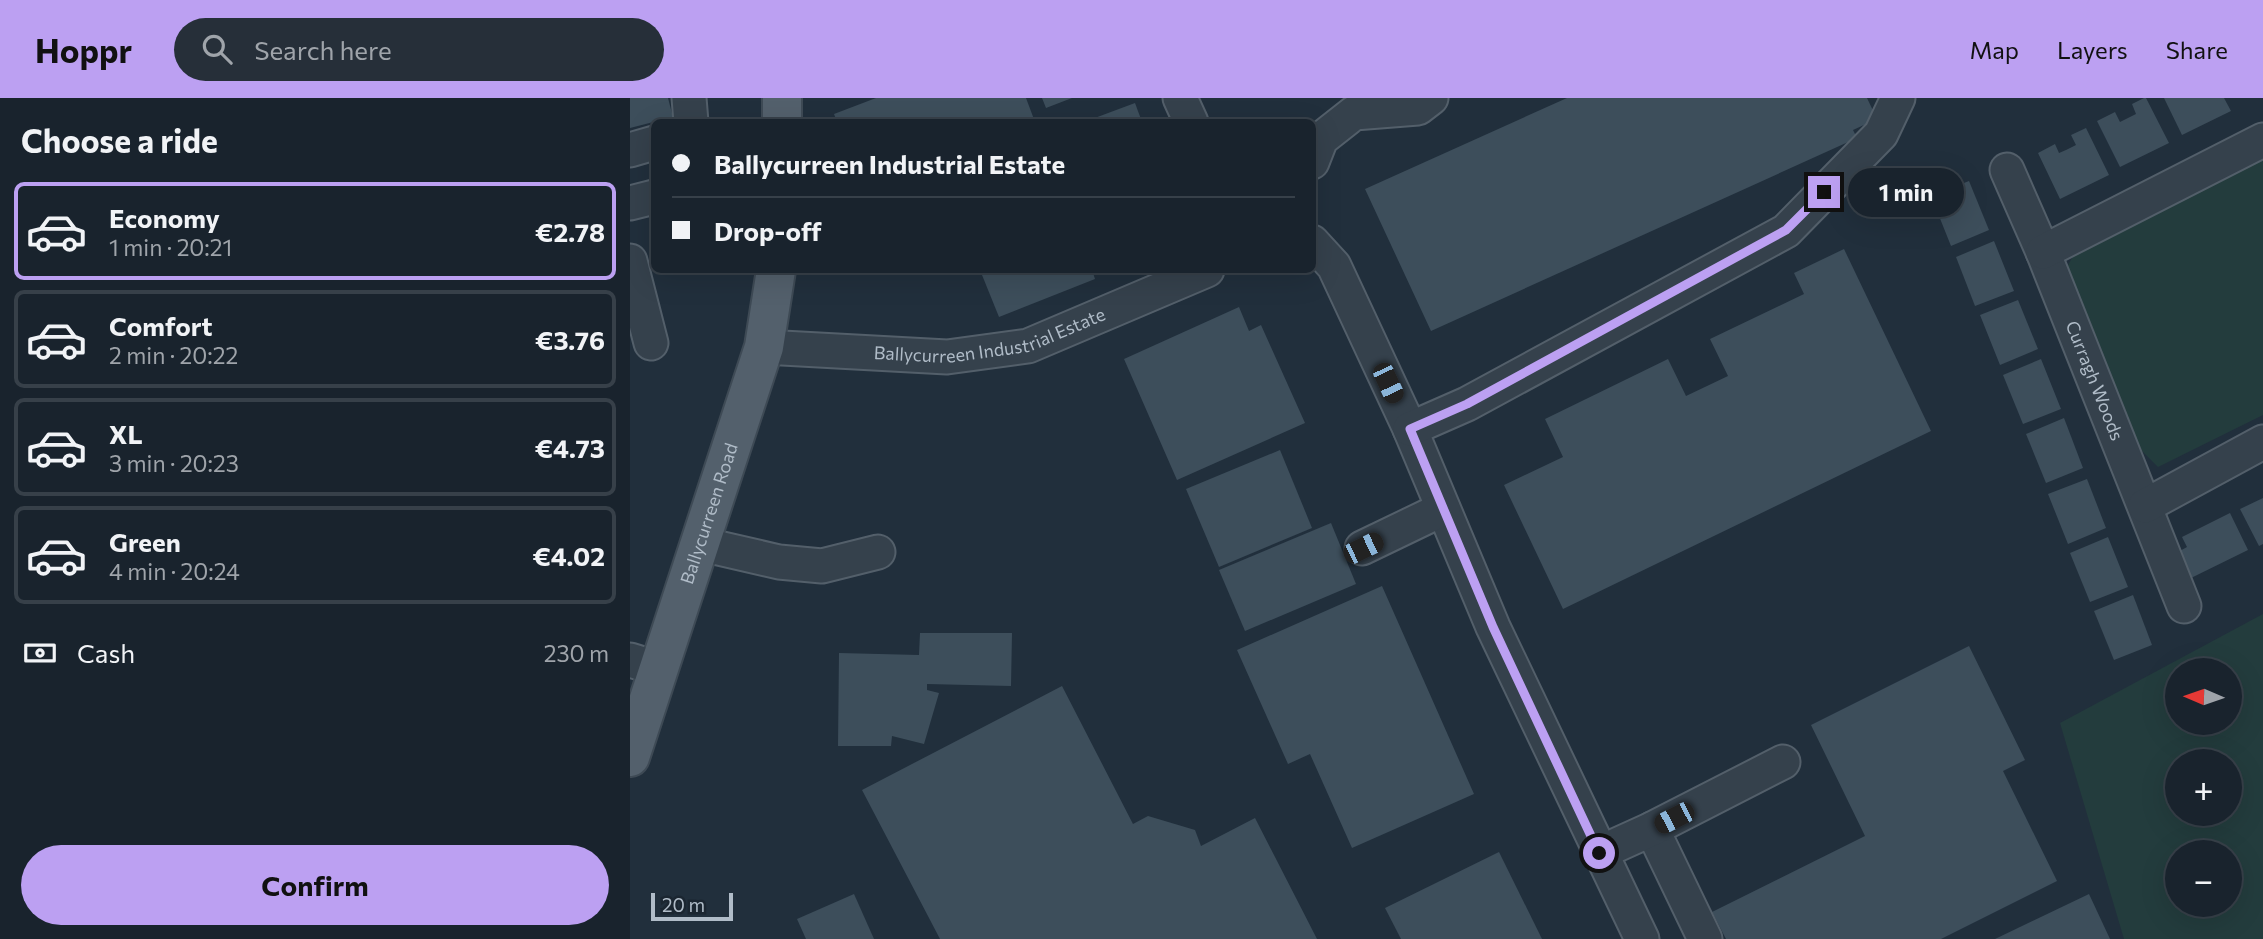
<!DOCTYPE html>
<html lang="en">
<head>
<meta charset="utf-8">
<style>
  :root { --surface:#19232d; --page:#262f39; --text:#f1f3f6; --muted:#9fa4aa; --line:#374049; --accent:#bca0f2 }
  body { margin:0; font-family:Commissioner,sans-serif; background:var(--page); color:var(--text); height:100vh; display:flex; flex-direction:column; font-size:26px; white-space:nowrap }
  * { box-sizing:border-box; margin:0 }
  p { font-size:23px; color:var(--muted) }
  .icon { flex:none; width:38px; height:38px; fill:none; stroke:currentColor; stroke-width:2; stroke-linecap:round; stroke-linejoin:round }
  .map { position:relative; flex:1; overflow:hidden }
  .panel { display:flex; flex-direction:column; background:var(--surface); width:630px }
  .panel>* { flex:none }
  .guide { position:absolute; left:21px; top:21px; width:665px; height:154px; border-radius:10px; box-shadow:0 7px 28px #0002,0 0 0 2px var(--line); display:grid; align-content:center; height:154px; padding:0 21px; background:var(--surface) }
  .needle { width:46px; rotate:272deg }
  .controls { position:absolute; left:1535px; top:560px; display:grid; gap:14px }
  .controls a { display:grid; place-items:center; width:77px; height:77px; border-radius:50%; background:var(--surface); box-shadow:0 7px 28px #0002,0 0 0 2px var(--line); font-size:35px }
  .scale { position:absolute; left:21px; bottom:18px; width:82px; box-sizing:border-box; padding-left:7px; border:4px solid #b0bcc8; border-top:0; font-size:19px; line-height:24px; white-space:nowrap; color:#b0bcc8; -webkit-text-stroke:5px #1b2631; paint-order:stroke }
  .end { position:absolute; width:32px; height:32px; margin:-16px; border:9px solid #bca0f2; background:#111; box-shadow:0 0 0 4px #111 }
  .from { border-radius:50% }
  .bubble { position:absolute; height:49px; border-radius:24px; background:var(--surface); box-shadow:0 7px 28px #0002,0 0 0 2px var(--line); font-size:23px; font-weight:700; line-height:49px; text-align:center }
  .car { position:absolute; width:21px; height:42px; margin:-21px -10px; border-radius:9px; box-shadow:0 0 5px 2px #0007; background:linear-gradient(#222 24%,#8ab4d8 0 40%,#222 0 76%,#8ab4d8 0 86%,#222 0) }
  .guide b { display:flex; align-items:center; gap:24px; height:66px; font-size:26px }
  .guide b+b { border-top:2px solid var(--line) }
  .guide i { width:18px; height:18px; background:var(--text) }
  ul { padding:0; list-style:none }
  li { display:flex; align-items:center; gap:21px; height:98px; margin:0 14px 10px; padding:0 7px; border:4px solid var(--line); border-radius:10px }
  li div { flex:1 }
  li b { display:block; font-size:26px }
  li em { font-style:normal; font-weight:700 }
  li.on { border-color:var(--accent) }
  li>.icon { width:63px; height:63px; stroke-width:1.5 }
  h2 { padding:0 21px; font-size:32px; line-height:84px }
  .pay { display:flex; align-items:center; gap:18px; height:77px; padding:0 21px; font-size:26px }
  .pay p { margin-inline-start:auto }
  .button { display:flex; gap:14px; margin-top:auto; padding:14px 21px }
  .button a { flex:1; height:80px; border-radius:42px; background:var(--accent); color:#111; font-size:28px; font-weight:700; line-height:80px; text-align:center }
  header { display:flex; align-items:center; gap:42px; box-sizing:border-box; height:98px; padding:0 35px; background:var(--accent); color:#111 }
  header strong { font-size:33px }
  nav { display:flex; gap:38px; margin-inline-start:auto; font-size:24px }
  .search { width:490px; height:63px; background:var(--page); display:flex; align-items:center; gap:18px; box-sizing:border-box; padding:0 24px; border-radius:38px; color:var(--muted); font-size:26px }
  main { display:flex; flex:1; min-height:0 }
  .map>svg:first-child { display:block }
  .green { fill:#233c3d; fill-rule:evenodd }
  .building { fill:#3d4e5b }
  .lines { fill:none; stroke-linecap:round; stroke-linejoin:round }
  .minor-casing { stroke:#535f6a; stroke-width:37 }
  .major-casing { stroke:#3e4a55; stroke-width:42 }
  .minor { stroke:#35414c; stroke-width:33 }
  .major { stroke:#53606c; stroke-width:38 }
  .route { stroke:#bca0f2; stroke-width:9 }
  .labels { text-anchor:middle; stroke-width:5; stroke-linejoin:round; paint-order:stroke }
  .street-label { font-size:18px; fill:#b0bcc8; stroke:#1b2631 }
</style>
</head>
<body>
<header>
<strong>Hoppr</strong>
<div class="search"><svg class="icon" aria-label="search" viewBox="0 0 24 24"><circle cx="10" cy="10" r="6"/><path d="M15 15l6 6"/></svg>Search here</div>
<nav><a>Map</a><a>Layers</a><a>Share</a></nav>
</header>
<main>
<section class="panel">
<h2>Choose a ride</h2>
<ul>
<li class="on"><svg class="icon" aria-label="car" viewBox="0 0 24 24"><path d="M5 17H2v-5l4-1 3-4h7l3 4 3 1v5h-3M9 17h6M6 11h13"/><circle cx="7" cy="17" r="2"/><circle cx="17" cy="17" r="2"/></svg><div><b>Economy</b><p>1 min · 20:21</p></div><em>€2.78</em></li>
<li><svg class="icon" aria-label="car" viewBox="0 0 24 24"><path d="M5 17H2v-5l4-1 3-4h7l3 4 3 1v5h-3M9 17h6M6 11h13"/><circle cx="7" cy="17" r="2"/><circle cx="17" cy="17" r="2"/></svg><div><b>Comfort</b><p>2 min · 20:22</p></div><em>€3.76</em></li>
<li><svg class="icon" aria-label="car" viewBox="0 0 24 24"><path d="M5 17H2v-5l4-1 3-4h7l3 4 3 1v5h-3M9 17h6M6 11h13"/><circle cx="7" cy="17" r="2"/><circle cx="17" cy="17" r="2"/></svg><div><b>XL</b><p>3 min · 20:23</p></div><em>€4.73</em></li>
<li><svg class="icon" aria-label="car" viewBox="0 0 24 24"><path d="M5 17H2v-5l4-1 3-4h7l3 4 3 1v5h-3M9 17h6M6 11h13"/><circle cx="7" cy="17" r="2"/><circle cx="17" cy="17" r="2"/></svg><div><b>Green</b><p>4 min · 20:24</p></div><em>€4.02</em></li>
</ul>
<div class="pay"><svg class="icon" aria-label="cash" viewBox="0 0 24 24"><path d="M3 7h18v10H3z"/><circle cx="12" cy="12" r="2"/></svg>Cash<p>230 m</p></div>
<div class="button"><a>Confirm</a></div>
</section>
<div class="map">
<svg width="1633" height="841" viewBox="0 0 1633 841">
  <rect width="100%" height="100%" fill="#212f3c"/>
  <g class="green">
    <path d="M1633 55V317L1528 369 1496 337 1436 171 1450 145Z"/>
    <path d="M1633 516V841H1494L1430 625ZM1547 572H1600V625H1547ZM1547 663H1600V716H1547ZM1547 754H1600V807H1547Z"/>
  </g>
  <g class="building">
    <path d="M0 0H38L43 19 0 30Z"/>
    <path d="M246 0H396L405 24H207L204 16Z"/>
    <path d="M412 0H442L416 10Z"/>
    <path d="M937 0H1237L1247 21 1223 32 1227 40 801 233 735 91Z"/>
    <path d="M1514 0H1516L1539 45 1490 69 1467 23 1485 14 1490 24 1506 16 1502 6Z"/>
    <path d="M1534 0H1594L1601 13 1552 37Z"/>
    <path d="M505 5 512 24H454Z"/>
    <path d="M1456 30 1479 77 1430 101 1408 55 1425 46 1429 55 1436 52 1446 47 1441 37Z"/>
    <path d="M1339 83 1359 132 1321 148 1301 98Z"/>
    <path d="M1364 143 1384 193 1345 208 1326 159Z"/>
    <path d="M1214 151 1301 333 933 511 874 387 933 359 915 321 1038 261 1056 298 1098 278 1080 241 1174 196 1164 175Z"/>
    <path d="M350 172H462L465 181 369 219Z"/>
    <path d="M1388 202 1408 251 1370 267 1350 217Z"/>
    <path d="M609 209 619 233 631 227 675 325 547 382 494 261Z"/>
    <path d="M1411 261 1431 311 1393 326 1373 277Z"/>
    <path d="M1434 320 1453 370 1416 385 1396 336Z"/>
    <path d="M650 352 682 430 589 469 556 391Z"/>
    <path d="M1457 381 1476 430 1438 446 1418 396Z"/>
    <path d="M1633 400V446L1629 448 1610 411Z"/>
    <path d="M1600 415 1618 452 1561 480 1548 454 1557 449 1552 439Z"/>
    <path d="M701 425 726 486 615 533 589 472Z"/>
    <path d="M1478 439 1498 489 1460 504 1440 455Z"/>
    <path d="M752 488 844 696 722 750 680 656 658 666 607 552Z"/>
    <path d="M1503 497 1522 547 1484 562 1464 513Z"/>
    <path d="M290 535H382L381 588 297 586V592L309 595 294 646 262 638 261 648H208L209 555 289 557Z"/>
    <path d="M1339 548 1395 662 1373 673 1427 783 1311 841H1096L1082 814 1235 738 1181 627Z"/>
    <path d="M432 588 503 726 518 718 565 732 571 748 625 720 687 841H310L232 692Z"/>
    <path d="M869 754 912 841H771L755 810Z"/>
    <path d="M224 796 244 841H176L167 821Z"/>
    <path d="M1459 796 1480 841H1365Z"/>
  </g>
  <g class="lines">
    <defs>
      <g id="minor">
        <path d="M59 0 61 24"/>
        <path d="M550 0 561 24"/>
        <path d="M0 52 24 45"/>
        <path d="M682 64 691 41 724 15 788 10 801 0"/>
        <path id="s1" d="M1377 72 1413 154 1554 508"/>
        <path d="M0 105 24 99"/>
        <path d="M682 144 704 168 780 331 863 529 1012 841"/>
        <path d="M1413 154 1633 42"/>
        <path d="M0 163 21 245"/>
        <path id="s2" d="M134 249 317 259 398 248 577 172"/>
        <path d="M780 331 837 306 1156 133 1251 36 1268 0"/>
        <path d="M1515 408 1633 344"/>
        <path d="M71 446 149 464 192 468 248 454"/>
        <path d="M732 450 813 411"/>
        <path d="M0 562 29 571"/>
        <path d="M1022 731 1075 841"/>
        <path d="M969 755 1022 731 1153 664"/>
      </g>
      <g id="major">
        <path d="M152 24V0"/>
        <path id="s3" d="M0 659 134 249 146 172"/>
      </g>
    </defs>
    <use href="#minor" class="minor-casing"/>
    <use href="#major" class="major-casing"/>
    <use href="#minor" class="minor"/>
    <use href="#major" class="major"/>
  </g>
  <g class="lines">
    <path class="route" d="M969 755 863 529 780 331 837 306 1156 132 1194 94"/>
  </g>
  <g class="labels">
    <g class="street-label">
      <text dy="6" stroke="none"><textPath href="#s2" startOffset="229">Ballycurreen Industrial Estate</textPath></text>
      <text dy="6" stroke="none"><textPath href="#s1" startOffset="228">Curragh Woods</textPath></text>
      <text dy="6" stroke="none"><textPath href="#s3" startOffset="256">Ballycurreen Road</textPath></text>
    </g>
  </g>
</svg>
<div class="controls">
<a><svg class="needle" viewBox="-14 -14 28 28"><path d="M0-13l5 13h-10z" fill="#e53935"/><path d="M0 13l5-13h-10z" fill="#9fa4aa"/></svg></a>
<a>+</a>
<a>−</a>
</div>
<div class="scale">20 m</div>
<i class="end from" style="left:969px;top:755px"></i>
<i class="end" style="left:1194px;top:94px"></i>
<div class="bubble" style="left:1218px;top:70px;width:116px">1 min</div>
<i class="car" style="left:758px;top:285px;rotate:155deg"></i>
<i class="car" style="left:733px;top:450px;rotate:64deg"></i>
<i class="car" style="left:1044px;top:720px;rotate:243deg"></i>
<div class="guide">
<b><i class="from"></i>Ballycurreen Industrial Estate</b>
<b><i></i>Drop-off</b>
</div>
</div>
</main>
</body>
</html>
